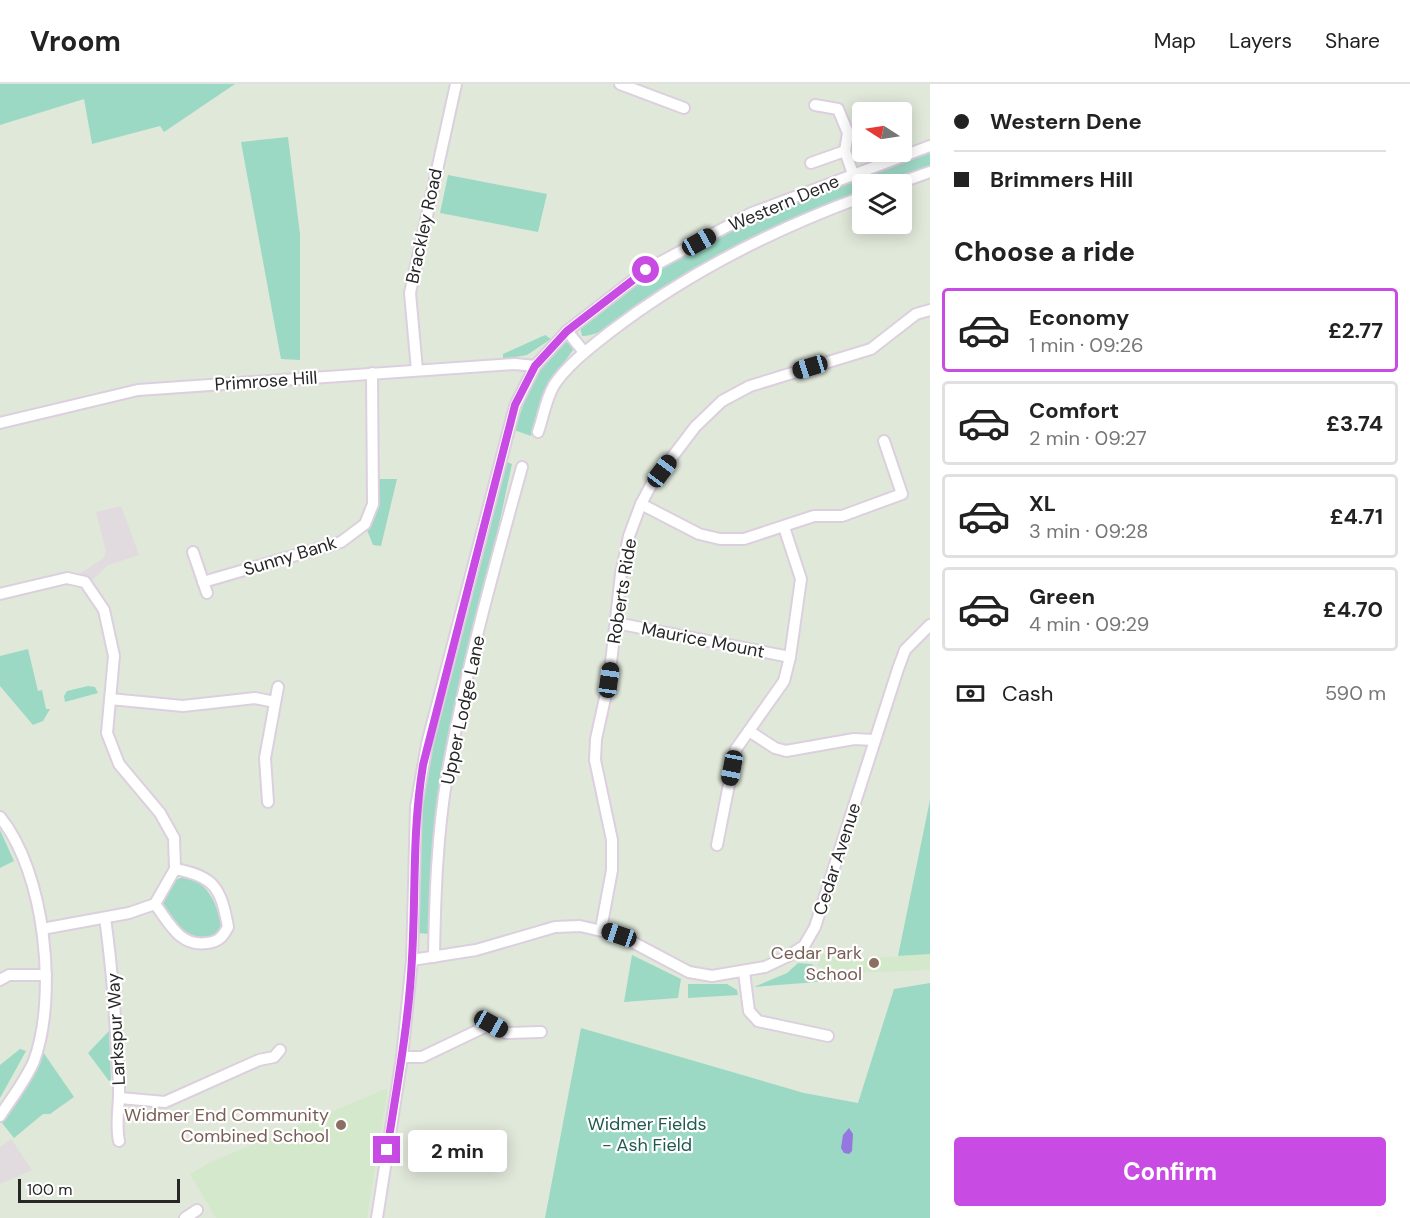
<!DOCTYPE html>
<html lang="en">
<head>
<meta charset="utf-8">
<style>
  :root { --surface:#fff; --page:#f6f6f6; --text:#222; --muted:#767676; --line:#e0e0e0; --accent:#c84be4 }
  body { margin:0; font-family:"DM Sans",sans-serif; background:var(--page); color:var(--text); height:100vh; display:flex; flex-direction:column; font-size:22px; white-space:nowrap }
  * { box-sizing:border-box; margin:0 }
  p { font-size:20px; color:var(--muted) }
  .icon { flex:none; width:33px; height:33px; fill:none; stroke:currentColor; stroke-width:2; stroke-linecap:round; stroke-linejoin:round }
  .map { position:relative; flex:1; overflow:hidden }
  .panel { display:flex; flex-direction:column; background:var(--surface); width:480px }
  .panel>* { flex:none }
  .guide { display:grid; align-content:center; height:132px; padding:0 24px; background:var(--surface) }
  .needle { width:39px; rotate:282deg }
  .buttons { position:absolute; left:852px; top:18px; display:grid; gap:12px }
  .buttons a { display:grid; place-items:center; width:60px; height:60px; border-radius:6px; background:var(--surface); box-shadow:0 3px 15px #0003; font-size:30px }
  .scale { position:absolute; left:18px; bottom:15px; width:162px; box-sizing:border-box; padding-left:6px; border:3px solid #272727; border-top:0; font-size:16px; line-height:21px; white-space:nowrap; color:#272727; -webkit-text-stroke:4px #fff; paint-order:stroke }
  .end { position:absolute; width:27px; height:27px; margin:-14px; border:8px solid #c84be4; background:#fff; box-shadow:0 0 0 3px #fff }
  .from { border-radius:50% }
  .bubble { position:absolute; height:42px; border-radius:6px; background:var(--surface); box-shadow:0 3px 15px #0003; font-size:20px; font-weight:700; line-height:42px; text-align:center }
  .car { position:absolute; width:18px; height:36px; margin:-18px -9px; border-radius:8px; box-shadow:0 0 4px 2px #0007; background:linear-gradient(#222 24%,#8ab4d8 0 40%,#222 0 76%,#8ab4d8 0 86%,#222 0) }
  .guide b { display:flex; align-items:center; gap:21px; height:57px; font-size:22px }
  .guide b+b { border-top:2px solid var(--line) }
  .guide i { width:15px; height:15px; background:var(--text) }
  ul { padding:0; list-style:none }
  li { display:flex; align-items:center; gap:18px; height:84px; margin:0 12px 9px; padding:0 12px; border:3px solid var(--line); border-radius:6px }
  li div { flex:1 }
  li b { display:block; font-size:22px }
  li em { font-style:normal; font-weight:700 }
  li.on { border-color:var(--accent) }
  li>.icon { width:54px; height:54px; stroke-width:1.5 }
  h2 { padding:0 24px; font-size:27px; line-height:72px }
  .pay { display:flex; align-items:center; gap:15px; height:66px; padding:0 24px; font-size:22px }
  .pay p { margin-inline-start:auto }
  .primary-button { display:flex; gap:12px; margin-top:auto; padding:12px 24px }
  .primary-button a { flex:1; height:69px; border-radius:6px; background:var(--accent); color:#fff; font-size:24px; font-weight:700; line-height:69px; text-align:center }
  header { display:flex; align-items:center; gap:36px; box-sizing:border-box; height:84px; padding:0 30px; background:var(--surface); border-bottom:2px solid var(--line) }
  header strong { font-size:28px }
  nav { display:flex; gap:33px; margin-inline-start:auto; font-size:21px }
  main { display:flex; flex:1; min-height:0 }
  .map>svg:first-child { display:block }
  .industrial { fill:#e1dadf }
  .education { fill:#d4e8cb }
  .green { fill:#9cd9c4 }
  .water { fill:#9478df }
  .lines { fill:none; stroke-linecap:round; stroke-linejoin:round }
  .minor-casing { stroke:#dccfde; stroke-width:14 }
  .minor { stroke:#fff; stroke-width:10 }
  .route { stroke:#c84be4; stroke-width:8 }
  .education-dot { fill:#8d6e63; stroke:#fff; stroke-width:2 }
  .labels { text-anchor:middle; stroke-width:4.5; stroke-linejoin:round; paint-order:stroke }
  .street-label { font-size:18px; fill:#272727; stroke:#fff }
  .education-label { font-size:18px; fill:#785e54; stroke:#fff; text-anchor:end }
  .park-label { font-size:18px; fill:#215a4e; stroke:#fff }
</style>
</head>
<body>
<header>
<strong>Vroom</strong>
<nav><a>Map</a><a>Layers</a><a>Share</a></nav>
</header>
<main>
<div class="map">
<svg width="930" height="1134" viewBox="0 0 930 1134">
  <rect width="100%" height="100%" fill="#e0e8da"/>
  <g class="industrial">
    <path d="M121 422 139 471 108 481 91 497 79 490 104 474 106 467 96 428Z"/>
    <path d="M11 1055 32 1086 0 1100V1063Z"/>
  </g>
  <g class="education">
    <path d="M823 870 842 876 930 870V886L832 890 817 881Z"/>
    <path d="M388 1004 367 1134H216L190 1090 211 1078Z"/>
  </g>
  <g class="green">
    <path d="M0 0H235L164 48 160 42 92 60 84 15 0 41Z"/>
    <path d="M288 53 300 150V276L281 275 241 58Z"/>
    <path d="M930 68V85L886 100H862V109C784 138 710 170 641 219 624 231 604 252 582 252L580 243 619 212 669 180 747 135Z"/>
    <path d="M448 91 547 110 538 148 440 129Z"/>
    <path d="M545 251 551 255 527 271 503 275V270Z"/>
    <path d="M565 257 571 261 573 266 544 306 531 352 514 346 532 298 559 260Z"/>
    <path d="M507 378 512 380 490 483 443 676 434 750 429 850 417 849 416 764 424 692 473 494Z"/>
    <path d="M379 395H397L381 462 373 461 367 446 374 431Z"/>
    <path d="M28 565 38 607 42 606 46 625H50L43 637 33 641 0 602V572Z"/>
    <path d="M88 602 95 603 98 609 65 618 64 612 67 607Z"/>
    <path d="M930 716V870L898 872Z"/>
    <path d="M0 746 14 777 0 784Z"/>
    <path d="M186 792C209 800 219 822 221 845 196 872 172 839 162 816L172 797Z"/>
    <path d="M632 871 681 895 678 914 624 918Z"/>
    <path d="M798 879 812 880 819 890 843 896 754 903 787 889Z"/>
    <path d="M930 899V1134H545L581 944 804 1009 858 1019 894 905Z"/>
    <path d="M688 900H727L737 906 738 911 688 914Z"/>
    <path d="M109 947 111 996 109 997 88 969Z"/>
    <path d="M20 965 26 967 0 1014V981Z"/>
    <path d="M43 968 74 1013 50 1030H43L14 1054 2 1039 32 994Z"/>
  </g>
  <path class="water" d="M849 1044 853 1050 852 1067 849 1070 844 1069 841 1064 843 1051Z"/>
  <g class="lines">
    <defs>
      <g id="minor">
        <path d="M620 0 684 24"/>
        <path d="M815 21 838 25 848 49 845 67 853 90"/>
        <path d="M811 79 845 67"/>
        <path d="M896 100 930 88"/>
        <path d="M567 247 584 268"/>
        <path d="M417 286 410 209 456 0"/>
        <path d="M0 339 138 306 515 280 535 282"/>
        <path d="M538 348C544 331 545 317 554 301 568 280 591 263 610 248 687 189 772 146 862 113"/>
        <path d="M641 420 699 450 720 455H744L814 432H842L902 410 884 357"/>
        <path d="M193 468 207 509"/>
        <path d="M203 498 341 458 365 440 373 420 372 289"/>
        <path d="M0 510 67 494 85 498 104 526 114 572 107 649 119 680 160 729 174 754 175 785 155 820 129 829 42 845"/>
        <path d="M616 539 790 573"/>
        <path d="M110 615 183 622 255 614 275 618"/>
        <path d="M749 647 775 664 786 667 854 655 875 656"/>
        <path d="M268 718 265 674 278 603"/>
        <path d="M0 733C45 788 58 912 34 977 26 996 11 1015 0 1032"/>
        <path d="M717 761 736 665 784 597 790 573 801 495 784 443"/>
        <path d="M155 820C170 840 180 863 207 859 219 858 223 852 228 843 221 805 215 792 175 785"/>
        <path d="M105 834C113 890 116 945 119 1001 120 1021 115 1038 119 1057"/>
        <path d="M601 845 612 786V756L595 676 596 655 609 596 621 490 629 452 641 420 651 401 695 343 722 317 750 302 871 265 916 230 930 226"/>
        <path d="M434 873C435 813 437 751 447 692 465 588 494 484 522 383"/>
        <path d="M412 876 476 866 555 843 580 842 619 851 689 888 712 892 765 883 788 872 804 862 815 843 898 585 905 566 930 541"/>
        <path d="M744 888 749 927 758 937 828 952"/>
        <path d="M0 896 9 891H46"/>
        <path d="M402 973H422L491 940 506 949 541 948"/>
        <path d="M120 1014 165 1018 259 976 274 973 280 966"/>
        <path d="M185 1134 197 1126"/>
        <path d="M377 1134 402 973 412 876 416 723 427 660 515 322 535 282 567 247 646 186 752 129 930 62"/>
      </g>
    </defs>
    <use href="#minor" class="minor-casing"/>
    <use href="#minor" class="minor"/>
  </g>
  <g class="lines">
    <path class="route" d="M387 1066C397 1002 409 938 412 874 416 807 412 749 423 681L515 321 535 282 567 247 646 186"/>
  </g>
  <g class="education-dot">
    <circle cx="874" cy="879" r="6"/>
    <circle cx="341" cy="1041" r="6"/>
  </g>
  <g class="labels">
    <g class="street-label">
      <text transform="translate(784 119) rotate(-23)" y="6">Western Dene</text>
      <text transform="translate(424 142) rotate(-78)" y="6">Brackley Road</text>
      <text transform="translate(266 297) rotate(-4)" y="6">Primrose Hill</text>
      <text transform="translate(290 472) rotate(-17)" y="6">Sunny Bank</text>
      <text transform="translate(622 507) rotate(-81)" y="6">Roberts Ride</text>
      <text transform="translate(703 556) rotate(11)" y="6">Maurice Mount</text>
      <text transform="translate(463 626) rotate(-78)" y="6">Upper Lodge Lane</text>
      <text transform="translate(837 775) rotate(-72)" y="6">Cedar Avenue</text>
      <text transform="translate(116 945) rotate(-93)" y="6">Larkspur Way</text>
    </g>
    <g class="education-label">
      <text x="862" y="875">Cedar Park<tspan x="862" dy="21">School</tspan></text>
      <text x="329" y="1037">Widmer End Community<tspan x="329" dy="21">Combined School</tspan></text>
    </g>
    <g class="park-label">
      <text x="647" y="1046">Widmer Fields<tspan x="647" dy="21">- Ash Field</tspan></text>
    </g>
  </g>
</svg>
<div class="buttons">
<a><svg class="needle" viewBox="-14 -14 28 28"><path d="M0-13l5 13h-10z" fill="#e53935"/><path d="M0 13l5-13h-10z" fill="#767676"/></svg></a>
<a><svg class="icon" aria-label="layers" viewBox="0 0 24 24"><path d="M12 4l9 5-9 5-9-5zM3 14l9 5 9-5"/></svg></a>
</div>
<div class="scale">100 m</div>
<i class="end from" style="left:646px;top:186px"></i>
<i class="end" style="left:387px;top:1066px"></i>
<div class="bubble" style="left:408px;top:1046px;width:99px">2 min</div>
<i class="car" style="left:699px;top:158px;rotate:61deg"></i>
<i class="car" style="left:810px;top:283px;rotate:253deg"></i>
<i class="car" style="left:662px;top:387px;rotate:37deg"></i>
<i class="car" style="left:609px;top:596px;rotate:8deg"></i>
<i class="car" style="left:732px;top:684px;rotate:191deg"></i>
<i class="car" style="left:619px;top:851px;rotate:289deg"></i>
<i class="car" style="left:491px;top:940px;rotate:119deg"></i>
</div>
<section class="panel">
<div class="guide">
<b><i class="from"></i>Western Dene</b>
<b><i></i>Brimmers Hill</b>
</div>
<h2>Choose a ride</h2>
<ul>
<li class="on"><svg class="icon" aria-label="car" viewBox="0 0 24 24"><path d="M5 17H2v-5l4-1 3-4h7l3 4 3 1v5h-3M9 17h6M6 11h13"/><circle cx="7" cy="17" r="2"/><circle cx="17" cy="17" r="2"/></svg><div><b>Economy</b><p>1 min · 09:26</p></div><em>£2.77</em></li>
<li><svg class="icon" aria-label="car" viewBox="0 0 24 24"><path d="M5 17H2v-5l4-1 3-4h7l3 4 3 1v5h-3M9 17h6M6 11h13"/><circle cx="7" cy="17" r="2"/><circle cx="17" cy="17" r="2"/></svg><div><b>Comfort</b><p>2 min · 09:27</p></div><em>£3.74</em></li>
<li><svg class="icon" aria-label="car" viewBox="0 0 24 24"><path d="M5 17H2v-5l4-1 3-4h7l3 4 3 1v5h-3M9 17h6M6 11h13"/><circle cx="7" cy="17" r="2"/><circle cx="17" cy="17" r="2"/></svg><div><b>XL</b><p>3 min · 09:28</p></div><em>£4.71</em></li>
<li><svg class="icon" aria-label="car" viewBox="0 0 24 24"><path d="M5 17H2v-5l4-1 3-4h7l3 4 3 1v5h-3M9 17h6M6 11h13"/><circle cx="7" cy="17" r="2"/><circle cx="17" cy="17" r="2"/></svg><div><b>Green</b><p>4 min · 09:29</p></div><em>£4.70</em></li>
</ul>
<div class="pay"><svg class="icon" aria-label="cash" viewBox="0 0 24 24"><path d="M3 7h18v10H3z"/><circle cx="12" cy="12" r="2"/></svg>Cash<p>590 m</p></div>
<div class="primary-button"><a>Confirm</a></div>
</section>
</main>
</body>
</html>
